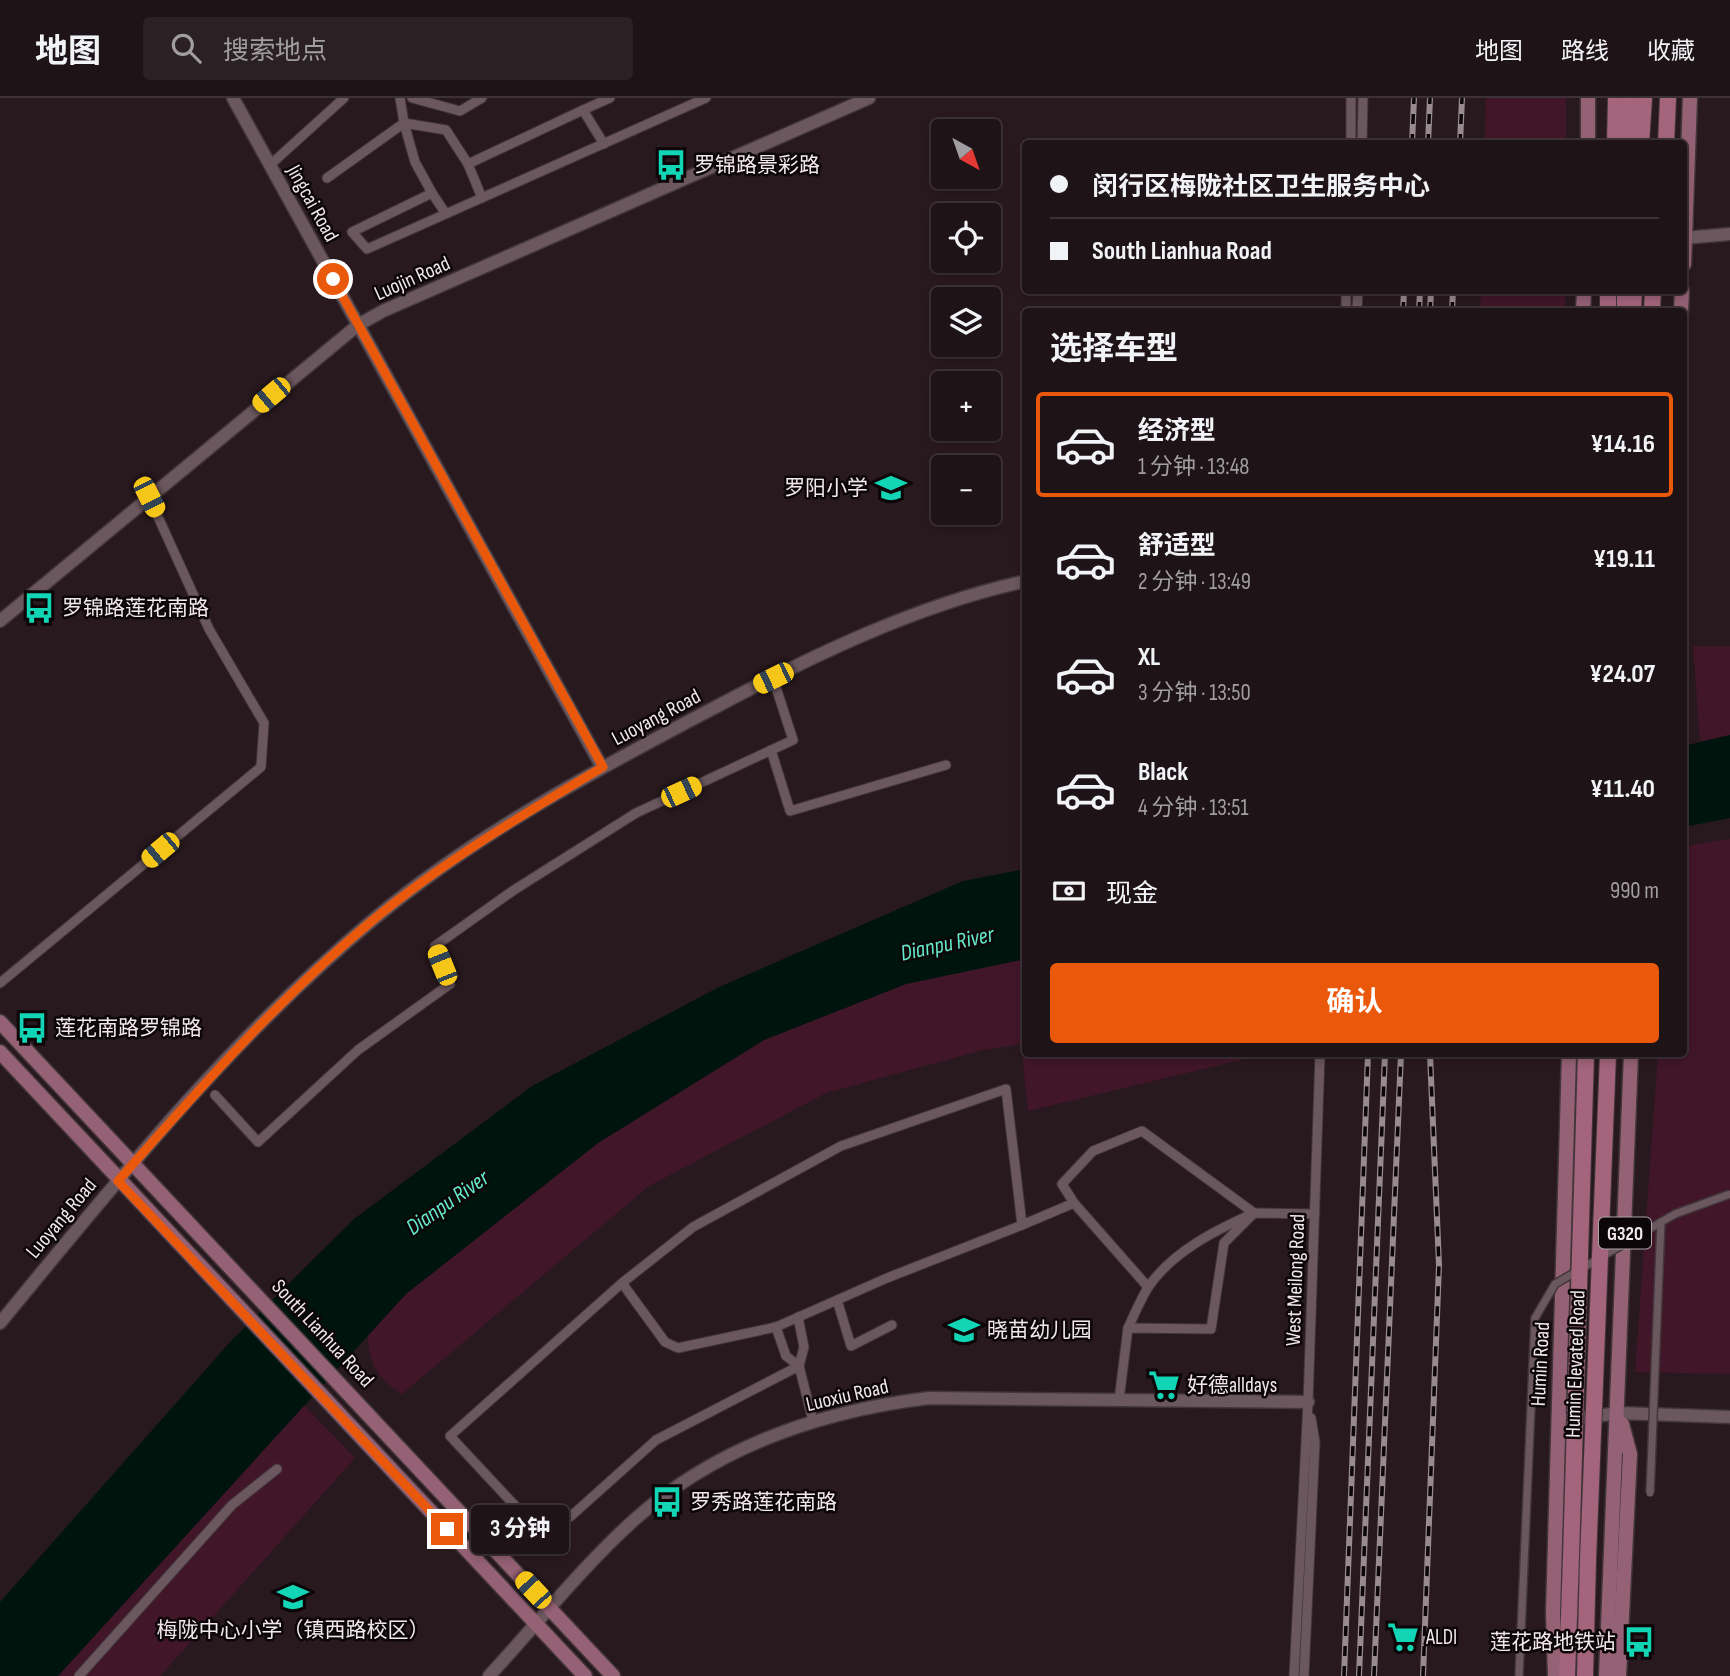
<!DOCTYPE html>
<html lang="zh">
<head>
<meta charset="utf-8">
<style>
  :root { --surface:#1e1316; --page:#2b2023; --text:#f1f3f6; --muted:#a19ea1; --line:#3c3235; --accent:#ea580c }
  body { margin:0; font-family:"Sofia Sans Condensed","Noto Sans SC",sans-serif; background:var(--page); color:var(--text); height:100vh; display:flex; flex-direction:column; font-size:26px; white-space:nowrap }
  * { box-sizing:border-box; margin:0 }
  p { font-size:23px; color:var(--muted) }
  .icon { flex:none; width:38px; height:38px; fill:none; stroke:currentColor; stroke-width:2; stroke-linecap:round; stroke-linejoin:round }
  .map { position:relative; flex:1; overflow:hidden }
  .side { position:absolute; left:1022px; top:210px; width:665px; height:749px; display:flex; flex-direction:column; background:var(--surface); border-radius:7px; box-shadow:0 4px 10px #0003,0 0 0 2px var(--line) }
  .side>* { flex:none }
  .hud { position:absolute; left:1022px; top:42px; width:665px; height:154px; border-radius:7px; box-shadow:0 4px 10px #0003,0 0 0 2px var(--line); display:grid; align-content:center; height:154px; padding:0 28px; background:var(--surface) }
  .needle { width:46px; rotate:140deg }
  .fabs { position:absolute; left:931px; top:21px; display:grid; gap:14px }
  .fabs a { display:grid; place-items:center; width:70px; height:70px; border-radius:7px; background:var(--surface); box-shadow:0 4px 10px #0003,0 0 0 2px var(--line); font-size:35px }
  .end { position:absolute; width:32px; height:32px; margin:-16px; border:9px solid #ea580c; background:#fff; box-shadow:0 0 0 4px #fff }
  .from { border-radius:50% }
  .bubble { position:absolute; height:49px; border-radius:7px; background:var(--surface); box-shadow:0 4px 10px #0003,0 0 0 2px var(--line); font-size:23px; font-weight:700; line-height:49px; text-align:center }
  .car { position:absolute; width:21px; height:42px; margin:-21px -10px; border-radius:9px; box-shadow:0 0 5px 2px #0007; background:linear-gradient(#f5c518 24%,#345 0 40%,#f5c518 0 76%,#345 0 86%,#f5c518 0) }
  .hud b { display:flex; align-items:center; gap:24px; height:66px; font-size:26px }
  .hud b+b { border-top:2px solid var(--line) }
  .hud i { width:18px; height:18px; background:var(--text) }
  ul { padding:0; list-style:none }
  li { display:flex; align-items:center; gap:21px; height:105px; margin:0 14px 10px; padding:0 14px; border:4px solid transparent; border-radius:7px }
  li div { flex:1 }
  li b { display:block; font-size:26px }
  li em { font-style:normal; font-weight:700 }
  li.current { border-color:var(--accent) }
  li>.icon { width:63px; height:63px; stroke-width:1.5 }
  h2 { padding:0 28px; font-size:32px; line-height:84px }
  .pay { display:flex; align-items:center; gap:18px; height:77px; padding:0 28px; font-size:26px }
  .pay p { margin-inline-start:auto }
  .cta { display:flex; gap:14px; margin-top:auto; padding:14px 28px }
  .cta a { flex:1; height:80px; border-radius:7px; background:var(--accent); color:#fff; font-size:28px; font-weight:700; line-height:80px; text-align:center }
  header { display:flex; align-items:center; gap:42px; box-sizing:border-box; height:98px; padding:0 35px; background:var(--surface); border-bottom:2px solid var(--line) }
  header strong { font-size:33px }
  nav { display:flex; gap:38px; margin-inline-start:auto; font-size:24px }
  .search { width:490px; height:63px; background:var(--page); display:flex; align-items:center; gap:18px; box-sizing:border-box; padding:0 24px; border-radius:7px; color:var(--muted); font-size:26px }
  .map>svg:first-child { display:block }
  .green { fill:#411629 }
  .water { fill:#00140e }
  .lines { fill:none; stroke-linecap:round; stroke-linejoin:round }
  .minor-casing { stroke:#42363a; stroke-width:11 }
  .tertiary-casing { stroke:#42363a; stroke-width:15 }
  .secondary-casing { stroke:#42363a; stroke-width:15 }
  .primary-casing { stroke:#42363a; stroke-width:17 }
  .trunk-casing { stroke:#42363a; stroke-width:18 }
  .minor { stroke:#6b575e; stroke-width:9 }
  .tertiary { stroke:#6b575e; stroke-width:12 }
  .secondary { stroke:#6b575e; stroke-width:12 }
  .primary { stroke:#956175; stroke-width:14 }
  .trunk { stroke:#a3647c; stroke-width:16 }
  .rail-casing { stroke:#988b8f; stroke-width:6 }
  .rail { stroke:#0c0608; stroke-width:3.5; stroke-dasharray:10; stroke-linecap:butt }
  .pedestrian-bridge-casing { stroke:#42363a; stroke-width:10; stroke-linecap:butt }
  .trunk-bridge-casing { stroke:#42363a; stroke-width:18; stroke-linecap:butt }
  .pedestrian-bridge { stroke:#6b575e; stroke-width:7 }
  .trunk-bridge { stroke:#a3647c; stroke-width:16 }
  .route { stroke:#ea580c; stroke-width:9 }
  .labels { text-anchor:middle; stroke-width:5; stroke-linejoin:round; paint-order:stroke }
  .shield { fill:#0c0608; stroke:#ada4a6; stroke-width:2 }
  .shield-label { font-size:19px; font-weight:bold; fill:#f2e7ea }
  .poi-label { font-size:21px; fill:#f2e7ea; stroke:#0c0608; text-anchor:start }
  .street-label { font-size:21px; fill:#f2e7ea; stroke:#0c0608 }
  .water-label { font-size:23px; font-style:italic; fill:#65eacc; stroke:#0c0608 }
</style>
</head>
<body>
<header>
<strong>地图</strong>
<div class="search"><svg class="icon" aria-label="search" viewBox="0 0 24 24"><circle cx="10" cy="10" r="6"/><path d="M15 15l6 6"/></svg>搜索地点</div>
<nav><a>地图</a><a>路线</a><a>收藏</a></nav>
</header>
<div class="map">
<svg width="1730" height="1578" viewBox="0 0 1730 1578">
  <rect width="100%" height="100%" fill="#28191e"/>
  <g class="green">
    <path d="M1486 0H1566V45H1485Z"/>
    <path d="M1481 193H1565V213H1480Z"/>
    <path d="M1693 548H1730V637L1700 643Z"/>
    <path d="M1730 741V1276L1635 1274 1658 956H1684V748Z"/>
    <path d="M1025 861 1026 956H1266L1028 1013 1021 946 983 952 826 995 649 1088 402 1296C377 1280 368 1266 368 1236L406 1196 598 1045 764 942 906 886Z"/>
    <path d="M303 1306 355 1360 160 1578H58Z"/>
  </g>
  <g class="water">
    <path d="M1730 637V720L1684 729V648Z"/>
    <path d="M1025 767V861L906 886 764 942 598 1045 406 1196 58 1578H0V1504L231 1243 354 1121 532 988 719 889 963 783 1020 772Z"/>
  </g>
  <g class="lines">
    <defs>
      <g id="minor">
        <path d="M412 0 460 13 482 0"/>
        <path d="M604 46 583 12 610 0"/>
        <path d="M1351 46V0"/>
        <path d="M1362 46 1363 0"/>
        <path d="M270 67 344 0"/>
        <path d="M327 80 404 25 400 0"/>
        <path d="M432 95 415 64 404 25 446 32 468 66"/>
        <path d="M482 100 468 66 583 12"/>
        <path d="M446 116 432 95 352 134 367 151C481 101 594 51 706 0"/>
        <path d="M1346 214V192"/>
        <path d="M1357 214 1358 192"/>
        <path d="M771 652 790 713 946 667"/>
        <path d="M0 885 261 669 264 625 209 531 149 399"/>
        <path d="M215 997 258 1044 358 952 450 886 435 848 514 792 636 715 793 642 773 580"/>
        <path d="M1074 1105 1062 1086 1093 1053 1142 1033 1254 1115C1216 1132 1171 1154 1147 1191 1140 1203 1134 1217 1128 1230"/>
        <path d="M1022 1127 1074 1105 1148 1189"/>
        <path d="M622 1185 693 1129 841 1048 1006 991 1022 1127 887 1180 776 1229 678 1250 665 1244 622 1185 450 1338 533 1427 570 1419 656 1342 799 1268 813 1323"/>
        <path d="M837 1202 851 1248 892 1227"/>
        <path d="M776 1229 786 1258 799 1268 804 1249 798 1219"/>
        <path d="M1119 1302 1128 1230 1211 1231 1224 1145 1254 1115 1315 1116"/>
        <path d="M79 1578 232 1407 277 1371"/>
        <path d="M1294 1578 1308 1304 1320 956"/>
        <path d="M1304 1578 1315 1344 1311 1320"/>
      </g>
      <g id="tertiary">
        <path d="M233 0 602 669"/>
        <path d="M1684 140 1730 136"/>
        <path d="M0 523 358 227 383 213 869 0"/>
        <path d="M0 1225C116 1084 232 939 374 821 475 737 592 674 708 613 808 560 915 507 1026 483"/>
        <path d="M489 1578C537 1526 582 1469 634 1422 717 1348 821 1313 929 1300L1308 1304"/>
      </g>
      <path id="secondary" d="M1558 1323 1619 1315 1730 1319"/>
      <g id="primary">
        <path d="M1588 46V0"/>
        <path d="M1684 166 1690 0"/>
        <path d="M1583 214 1584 192"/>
        <path d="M1681 214 1682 192"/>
        <path d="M0 924 613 1578"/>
        <path d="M0 954 585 1578"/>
        <path d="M1555 1578 1553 1515 1569 956"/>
        <path d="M1606 1578 1631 956"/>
        <path d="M1619 1578 1630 1356 1622 1326"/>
      </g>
      <g id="trunk">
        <path d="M1615 46 1616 0"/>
        <path d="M1627 46 1629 0"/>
        <path d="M1641 46 1644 0"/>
        <path d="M1666 46 1668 0"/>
        <path d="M1619 214 1620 192"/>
        <path d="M1633 214 1634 192"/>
        <path d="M1652 214 1653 192"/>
        <path d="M1567 1578 1571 1459"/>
        <path d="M1585 1578 1588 1462"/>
      </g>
    </defs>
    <use href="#minor" class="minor-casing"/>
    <use href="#tertiary" class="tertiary-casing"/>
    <use href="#secondary" class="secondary-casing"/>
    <use href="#primary" class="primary-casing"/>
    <use href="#trunk" class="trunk-casing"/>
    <use href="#minor" class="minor"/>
    <use href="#tertiary" class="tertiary"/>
    <use href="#secondary" class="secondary"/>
    <use href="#primary" class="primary"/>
    <use href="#trunk" class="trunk"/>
    <defs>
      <g id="rail">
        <path d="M1412 46 1414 0"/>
        <path d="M1428 46 1430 0"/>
        <path d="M1460 46 1462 0"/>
        <path d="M1403 214 1404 192"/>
        <path d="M1419 214 1420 192"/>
        <path d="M1430 214 1431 192"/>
        <path d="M1452 214 1453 192"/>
        <path d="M1344 1578 1368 956"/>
        <path d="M1359 1578 1385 956"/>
        <path d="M1374 1578 1401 956"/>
        <path d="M1423 1578 1439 1167 1430 956"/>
      </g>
    </defs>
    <use href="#rail" class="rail-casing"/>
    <use href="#rail" class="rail"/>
    <defs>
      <g id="pedestrian-bridge">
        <path d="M1650 1395 1661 1124"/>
        <path d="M1519 1578 1535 1220 1555 1186 1675 1116 1730 1096"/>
      </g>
      <g id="trunk-bridge">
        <path d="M1608 214V192"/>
        <path d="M1571 1459 1586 956"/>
        <path d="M1588 1462 1608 956"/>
      </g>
    </defs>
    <use href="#pedestrian-bridge" class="pedestrian-bridge-casing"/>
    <use href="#trunk-bridge" class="trunk-bridge-casing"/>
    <use href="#pedestrian-bridge" class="pedestrian-bridge"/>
    <use href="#trunk-bridge" class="trunk-bridge"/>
  </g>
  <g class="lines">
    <path class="route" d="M333 181 603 669C524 716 444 763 373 822 279 900 199 991 118 1083L447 1431"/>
  </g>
  <defs>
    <symbol id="bus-bare" viewBox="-9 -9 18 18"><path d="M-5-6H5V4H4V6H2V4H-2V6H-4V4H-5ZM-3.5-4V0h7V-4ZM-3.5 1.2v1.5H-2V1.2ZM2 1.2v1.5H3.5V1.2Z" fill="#11d5b4" stroke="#0c0608" stroke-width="2.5" paint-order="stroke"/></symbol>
    <symbol id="school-bare" viewBox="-9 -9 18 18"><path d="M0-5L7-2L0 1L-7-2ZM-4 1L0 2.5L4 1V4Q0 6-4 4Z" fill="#11d5b4" stroke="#0c0608" stroke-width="2.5" paint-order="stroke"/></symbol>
    <symbol id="supermarket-bare" viewBox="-9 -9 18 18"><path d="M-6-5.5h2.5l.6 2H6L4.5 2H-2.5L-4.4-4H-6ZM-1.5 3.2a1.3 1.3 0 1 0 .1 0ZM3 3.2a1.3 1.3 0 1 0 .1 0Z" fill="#11d5b4" stroke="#0c0608" stroke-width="2.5" paint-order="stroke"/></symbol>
  </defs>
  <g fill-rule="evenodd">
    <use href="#bus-bare" x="649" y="45" width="44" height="44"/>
    <use href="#school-bare" x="869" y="368" width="44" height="44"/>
    <use href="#bus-bare" x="17" y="488" width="44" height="44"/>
    <use href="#bus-bare" x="10" y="908" width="44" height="44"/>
    <use href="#school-bare" x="942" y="1210" width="44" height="44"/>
    <use href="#supermarket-bare" x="1142" y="1265" width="44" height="44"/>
    <use href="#bus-bare" x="645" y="1382" width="44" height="44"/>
    <use href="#school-bare" x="271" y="1477" width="44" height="44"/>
    <use href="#supermarket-bare" x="1381" y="1517" width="44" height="44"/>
    <use href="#bus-bare" x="1617" y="1522" width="44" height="44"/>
  </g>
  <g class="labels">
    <rect class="shield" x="1599" y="1119.5" width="52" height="31" rx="5"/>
    <g class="shield-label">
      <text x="1625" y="1142">G320</text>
    </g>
    <g class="poi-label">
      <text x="694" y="74">罗锦路景彩路</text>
      <text x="868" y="397" text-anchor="end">罗阳小学</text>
      <text x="62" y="517">罗锦路莲花南路</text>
      <text x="55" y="937">莲花南路罗锦路</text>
      <text x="987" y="1239">晓苗幼儿园</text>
      <text x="1187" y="1294">好德alldays</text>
      <text x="690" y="1411">罗秀路莲花南路</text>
      <text x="293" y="1539" text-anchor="middle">梅陇中心小学（镇西路校区）</text>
      <text x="1426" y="1546">ALDI</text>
      <text x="1616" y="1551" text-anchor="end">莲花路地铁站</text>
    </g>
    <g class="street-label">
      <text transform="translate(313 105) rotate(61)" y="7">Jingcai Road</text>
      <text transform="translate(412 180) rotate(-24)" y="7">Luojin Road</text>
      <text transform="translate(656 619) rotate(-28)" y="7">Luoyang Road</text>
      <text transform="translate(61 1120) rotate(-50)" y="7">Luoyang Road</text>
      <text transform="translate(1295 1182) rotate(-88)" y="7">West Meilong Road</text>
      <text transform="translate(323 1235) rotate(47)" y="7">South Lianhua Road</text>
      <text transform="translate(1540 1266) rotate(-87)" y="7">Humin Road</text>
      <text transform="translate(1575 1266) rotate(-88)" y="7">Humin Elevated Road</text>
      <text transform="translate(847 1297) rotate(-13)" y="7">Luoxiu Road</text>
    </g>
    <g class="water-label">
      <text transform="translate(947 845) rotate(-12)" y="8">Dianpu River</text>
      <text transform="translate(447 1104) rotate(-35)" y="8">Dianpu River</text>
    </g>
  </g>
</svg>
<div class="fabs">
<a><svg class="needle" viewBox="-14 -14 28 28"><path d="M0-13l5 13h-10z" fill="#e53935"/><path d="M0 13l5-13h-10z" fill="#a19ea1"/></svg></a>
<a><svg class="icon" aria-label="locate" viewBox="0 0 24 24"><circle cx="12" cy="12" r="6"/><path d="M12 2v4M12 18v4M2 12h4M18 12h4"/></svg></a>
<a><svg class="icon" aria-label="layers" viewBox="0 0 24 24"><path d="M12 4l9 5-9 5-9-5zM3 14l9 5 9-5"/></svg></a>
<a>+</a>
<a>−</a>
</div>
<i class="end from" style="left:333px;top:181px"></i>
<i class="end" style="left:447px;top:1431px"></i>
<div class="bubble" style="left:471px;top:1407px;width:98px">3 分钟</div>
<i class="car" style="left:271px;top:297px;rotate:230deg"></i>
<i class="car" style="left:149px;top:399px;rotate:153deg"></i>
<i class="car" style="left:773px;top:580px;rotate:244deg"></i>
<i class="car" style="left:681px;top:694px;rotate:65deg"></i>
<i class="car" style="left:160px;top:752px;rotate:230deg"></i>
<i class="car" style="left:442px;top:867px;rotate:338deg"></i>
<i class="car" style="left:533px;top:1492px;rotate:317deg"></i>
<div class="hud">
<b><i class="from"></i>闵行区梅陇社区卫生服务中心</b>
<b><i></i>South Lianhua Road</b>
</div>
<section class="side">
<h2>选择车型</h2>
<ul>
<li class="current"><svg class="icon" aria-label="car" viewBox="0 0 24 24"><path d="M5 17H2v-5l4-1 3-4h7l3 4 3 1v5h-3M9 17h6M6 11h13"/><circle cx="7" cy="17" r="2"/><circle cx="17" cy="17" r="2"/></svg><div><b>经济型</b><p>1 分钟 · 13:48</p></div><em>¥14.16</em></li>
<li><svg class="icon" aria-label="car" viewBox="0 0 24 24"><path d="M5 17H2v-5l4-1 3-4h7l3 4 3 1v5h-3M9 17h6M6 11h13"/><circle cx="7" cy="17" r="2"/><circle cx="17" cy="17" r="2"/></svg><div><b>舒适型</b><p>2 分钟 · 13:49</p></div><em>¥19.11</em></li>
<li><svg class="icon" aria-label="car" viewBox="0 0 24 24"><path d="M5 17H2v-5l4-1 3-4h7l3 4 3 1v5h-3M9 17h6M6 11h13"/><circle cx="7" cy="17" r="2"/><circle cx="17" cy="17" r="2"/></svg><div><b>XL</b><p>3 分钟 · 13:50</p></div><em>¥24.07</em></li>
<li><svg class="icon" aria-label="car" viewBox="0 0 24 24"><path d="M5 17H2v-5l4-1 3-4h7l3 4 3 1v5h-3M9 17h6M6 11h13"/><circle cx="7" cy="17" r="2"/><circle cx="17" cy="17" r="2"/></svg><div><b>Black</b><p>4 分钟 · 13:51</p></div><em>¥11.40</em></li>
</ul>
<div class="pay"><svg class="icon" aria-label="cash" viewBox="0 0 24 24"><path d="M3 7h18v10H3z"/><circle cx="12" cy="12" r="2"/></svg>现金<p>990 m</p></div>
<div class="cta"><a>确认</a></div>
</section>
</div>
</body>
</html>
